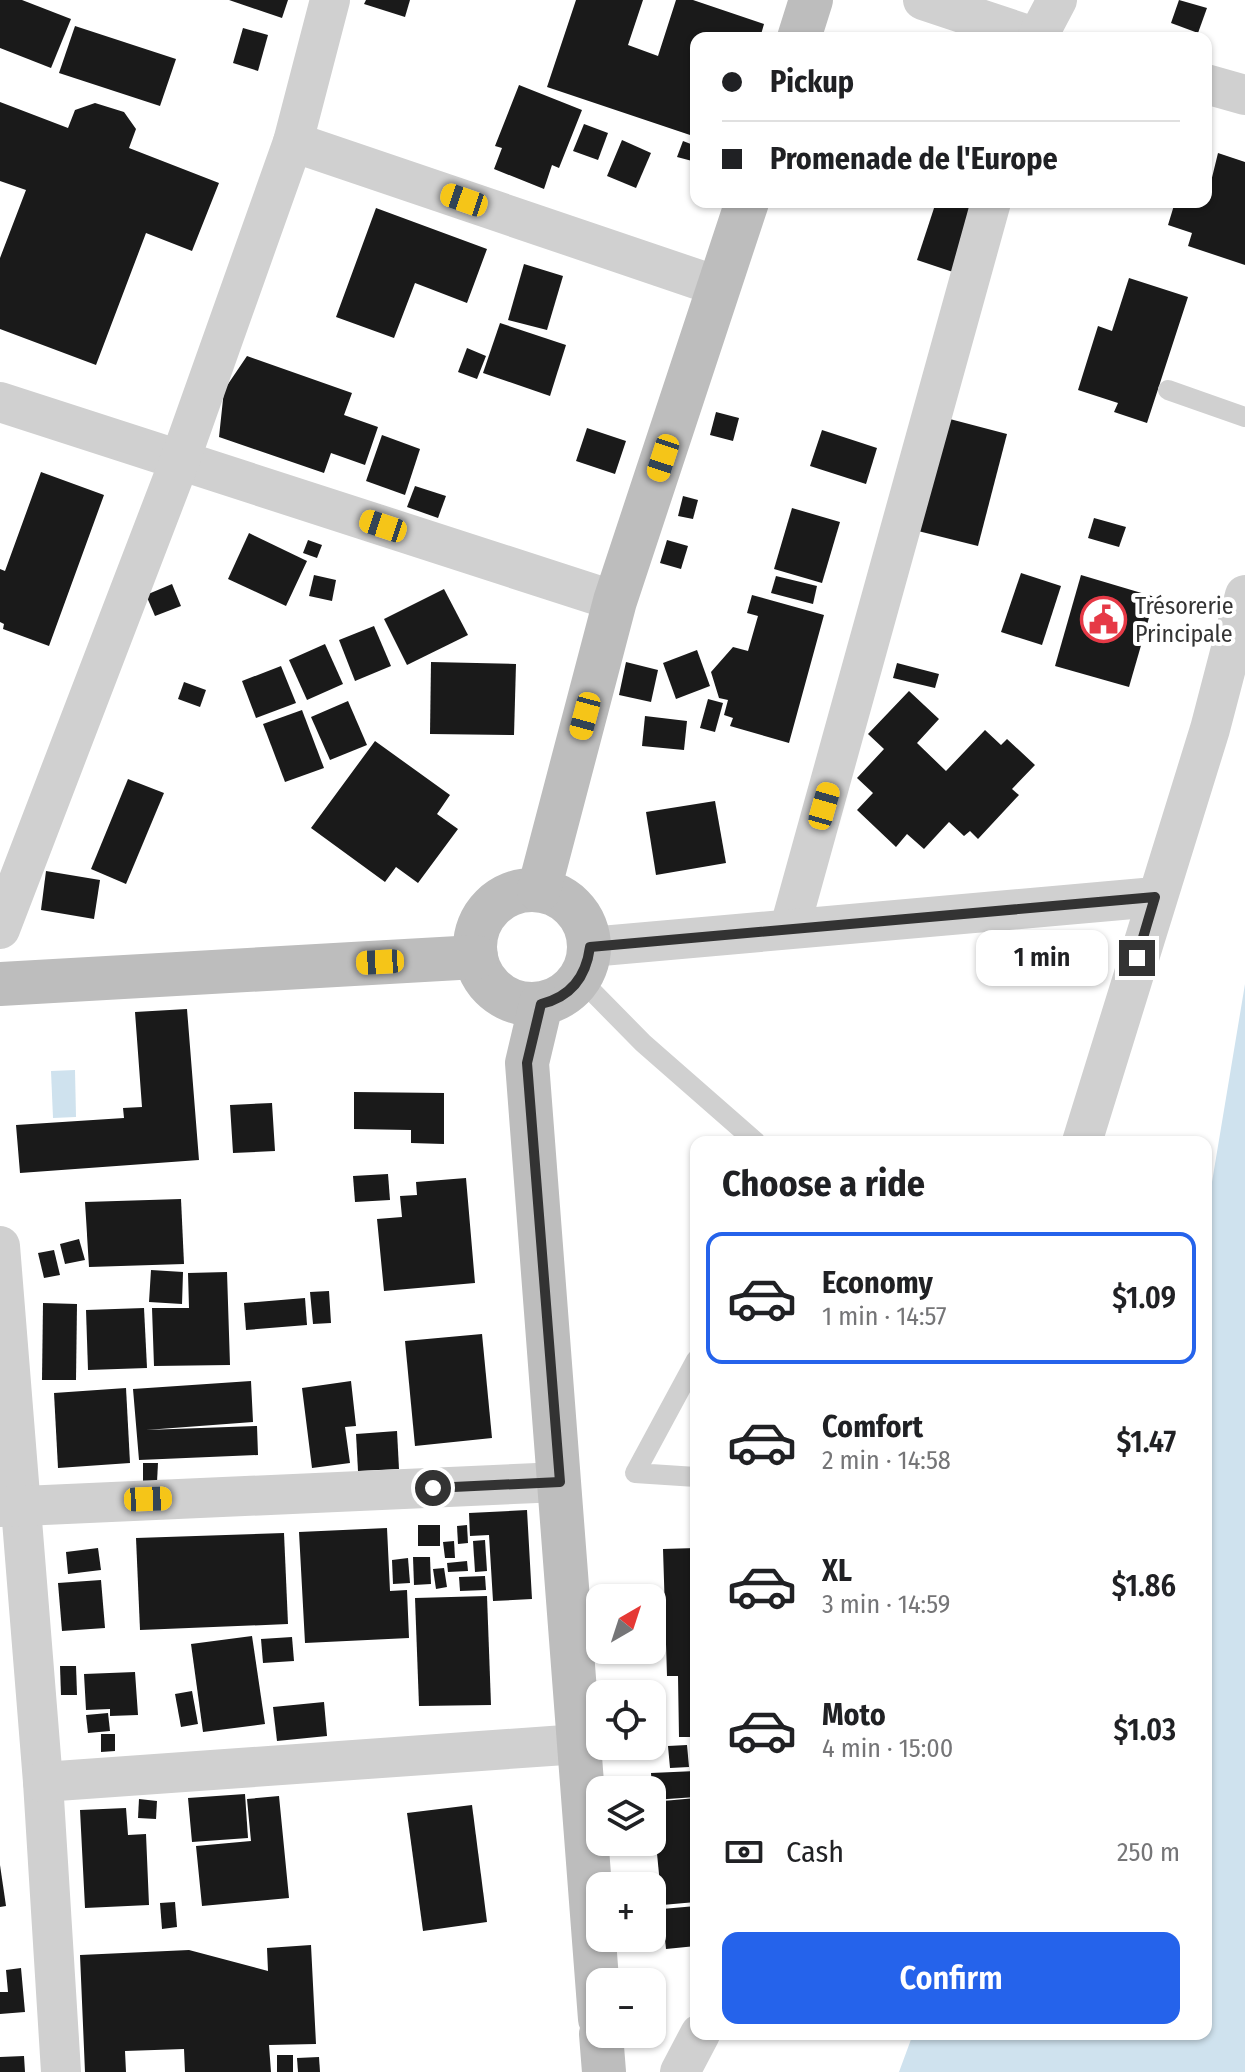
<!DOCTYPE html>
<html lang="en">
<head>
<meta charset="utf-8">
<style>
  :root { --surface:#fff; --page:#f2f2f2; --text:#202124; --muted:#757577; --line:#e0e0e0; --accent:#2563eb }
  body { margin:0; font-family:"Fira Sans Condensed",sans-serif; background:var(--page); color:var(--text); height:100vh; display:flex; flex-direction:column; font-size:30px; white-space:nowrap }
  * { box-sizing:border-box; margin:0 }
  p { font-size:26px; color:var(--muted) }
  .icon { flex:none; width:44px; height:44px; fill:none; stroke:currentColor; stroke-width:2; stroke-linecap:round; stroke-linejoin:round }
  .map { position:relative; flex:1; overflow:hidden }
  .sheet { position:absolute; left:690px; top:1136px; width:522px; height:904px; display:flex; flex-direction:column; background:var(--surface); border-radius:16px; box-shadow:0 2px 6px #0004 }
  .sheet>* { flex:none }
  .guide { position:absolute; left:690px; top:32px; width:522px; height:176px; border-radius:16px; box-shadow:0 2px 6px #0004; display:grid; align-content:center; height:176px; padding:0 32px; background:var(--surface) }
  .needle { width:52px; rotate:39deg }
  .fabs { position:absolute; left:586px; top:1584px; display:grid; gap:16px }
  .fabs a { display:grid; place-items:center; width:80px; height:80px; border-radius:16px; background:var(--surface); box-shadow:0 2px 6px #0004; font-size:40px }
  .end { position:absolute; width:36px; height:36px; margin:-18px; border:10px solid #333; background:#fff; box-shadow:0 0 0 4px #fff }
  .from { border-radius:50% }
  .bubble { position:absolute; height:56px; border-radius:16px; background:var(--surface); box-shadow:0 2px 6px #0004; font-size:26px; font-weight:600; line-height:56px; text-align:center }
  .car { position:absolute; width:24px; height:48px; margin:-24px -12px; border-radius:10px; box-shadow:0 0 6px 2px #0007; background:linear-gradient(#f5c518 24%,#345 0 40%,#f5c518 0 76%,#345 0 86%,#f5c518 0) }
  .guide b { display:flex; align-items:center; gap:28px; height:76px; font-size:30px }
  .guide b+b { border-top:2px solid var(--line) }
  .guide i { width:20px; height:20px; background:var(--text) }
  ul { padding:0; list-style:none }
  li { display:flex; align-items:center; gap:24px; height:132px; margin:0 16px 12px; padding:0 16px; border:4px solid transparent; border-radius:16px }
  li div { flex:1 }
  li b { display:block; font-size:30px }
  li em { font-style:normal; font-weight:600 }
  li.on { border-color:var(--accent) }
  li>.icon { width:72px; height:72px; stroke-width:1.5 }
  h2 { padding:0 32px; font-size:36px; line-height:96px }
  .pay { display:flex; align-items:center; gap:20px; height:88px; padding:0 32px; font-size:30px }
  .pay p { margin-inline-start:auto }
  .primary-button { display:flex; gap:16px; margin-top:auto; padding:16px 32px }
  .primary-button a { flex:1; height:92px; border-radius:16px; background:var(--accent); color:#fff; font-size:32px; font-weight:600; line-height:92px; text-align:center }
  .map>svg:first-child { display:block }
  .water { fill:#cfe2ee }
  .building { fill:#1a1a1a }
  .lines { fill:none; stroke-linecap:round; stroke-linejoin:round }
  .lane { stroke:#d0d0d0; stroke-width:20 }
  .street { stroke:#d0d0d0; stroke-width:40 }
  .secondary { stroke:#bdbdbd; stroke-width:44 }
  .route { stroke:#333; stroke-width:10 }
  .labels { text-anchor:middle; stroke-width:8; stroke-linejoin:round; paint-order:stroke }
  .poi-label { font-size:24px; fill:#333; stroke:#fff; text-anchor:start }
</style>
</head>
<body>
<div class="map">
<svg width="1245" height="2072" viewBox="0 0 1245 2072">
  <rect width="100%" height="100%" fill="#fff"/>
  <g class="water">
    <path d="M1245 984V2072H899L913 2034H1206V1218Z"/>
    <path d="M75 1070 76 1117 53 1118 51 1071Z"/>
  </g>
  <g class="building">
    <path d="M0 0H22L71 19 51 68 0 48Z"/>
    <path d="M229 0H288L282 18Z"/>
    <path d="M366 0H410L405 17 364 4Z"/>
    <path d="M576 0H643L628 45 658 56 676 0H693L764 24 760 38H696V137L547 87Z"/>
    <path d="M1179 0 1207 8 1198 33 1171 23Z"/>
    <path d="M75 26 176 59 160 106 59 73Z"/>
    <path d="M243 28 268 35 258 71 233 63Z"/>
    <path d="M519 85 582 110 559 168 552 165 544 189 494 169 502 148 495 146Z"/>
    <path d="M0 102 68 128 75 110 95 103 124 112 136 129 129 148 219 183 192 251 146 233 96 365 0 329V258L26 190 0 181Z"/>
    <path d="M584 124 608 133 598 160 573 151Z"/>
    <path d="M622 140 651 153 636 188 607 176Z"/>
    <path d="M683 141 696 146V162L677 157Z"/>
    <path d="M1218 153 1245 162V265L1188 246 1192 233 1168 225 1175 202H1206Z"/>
    <path d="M936 202H958L975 207 953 272 917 260Z"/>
    <path d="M376 208 487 249 467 303 415 283 394 338 336 317Z"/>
    <path d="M524 264 563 276 547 330 508 320Z"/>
    <path d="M1129 278 1188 297 1147 423 1114 412 1118 403 1078 390 1098 326 1112 331Z"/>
    <path d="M500 323 566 345 550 396 483 373Z"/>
    <path d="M467 348 486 356 477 379 458 372Z"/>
    <path d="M247 356 352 393 344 415 378 427 365 465 331 453 324 473 219 437 224 390Z"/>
    <path d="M716 412 739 418 733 441 710 435Z"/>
    <path d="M946 418 1007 434 978 546 918 531Z"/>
    <path d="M587 428 626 441 615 474 576 461Z"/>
    <path d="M822 430 877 448 866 484 810 466Z"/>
    <path d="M382 435 420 449 405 495 366 481Z"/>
    <path d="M41 472 104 495 49 646 3 629 4 624 0 622V569L5 571Z"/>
    <path d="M415 486 446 496 438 518 407 507Z"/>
    <path d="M683 496 698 500 693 519 678 516Z"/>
    <path d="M792 508 840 522 822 583 774 569Z"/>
    <path d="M1094 518 1126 527 1119 547 1088 538Z"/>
    <path d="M249 533 307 561 286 606 228 579Z"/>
    <path d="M308 540 322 545 317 558 303 553Z"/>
    <path d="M667 540 688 546 681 569 660 563Z"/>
    <path d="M1021 573 1061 586 1042 645 1001 632Z"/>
    <path d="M314 575 336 580 332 601 309 596Z"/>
    <path d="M1081 575 1155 597 1129 687 1055 666Z"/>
    <path d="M776 576 817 586 813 604 771 593Z"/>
    <path d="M172 584 181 606 155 616 146 595Z"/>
    <path d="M444 589 468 635 407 665 384 619Z"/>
    <path d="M752 595 824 615 789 743 730 726 733 718 724 715 728 700 719 698 711 672 733 647 748 651 758 616 747 613Z"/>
    <path d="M374 626 391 666 355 681 339 640Z"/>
    <path d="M325 644 343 684 307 700 289 660Z"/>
    <path d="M697 650 710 686 676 699 663 663Z"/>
    <path d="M431 662 516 664 514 735 430 734Z"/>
    <path d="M626 662 658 670 651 702 619 695Z"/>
    <path d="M897 663 939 674 935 688 893 678Z"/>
    <path d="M281 666 296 703 256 718 242 681Z"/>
    <path d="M184 682 206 690 200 707 178 699Z"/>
    <path d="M909 691 939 719 917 743 946 771 985 730 1001 745 1007 739 1035 765 1012 789 1019 795 978 839 970 831 964 836 949 822 924 849 907 834 896 847 857 810 873 793 857 778 884 749 868 734Z"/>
    <path d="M708 699 723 703 715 732 700 728Z"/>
    <path d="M348 701 367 745 330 760 311 717Z"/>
    <path d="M302 710 324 768 285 782 263 724Z"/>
    <path d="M645 716 687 721 684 750 642 746Z"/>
    <path d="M375 741 450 795 437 814 458 829 418 883 396 867 385 882 311 828Z"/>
    <path d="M128 779 164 793 126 884 91 869Z"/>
    <path d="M715 801 726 863 656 875 646 812Z"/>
    <path d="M46 871 100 880 94 919 41 910Z"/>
    <path d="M187 1009 199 1160 20 1173 16 1125 124 1118 123 1108 142 1107 135 1012Z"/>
    <path d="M354 1092 444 1093V1144L411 1143V1130L354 1129Z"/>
    <path d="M272 1103 275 1151 233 1153 230 1105Z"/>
    <path d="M388 1174 390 1200 355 1202 353 1176Z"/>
    <path d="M466 1178 475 1283 384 1291 377 1219 402 1217 400 1196 417 1195 416 1182Z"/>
    <path d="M181 1199 184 1264 89 1267 85 1202Z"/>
    <path d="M79 1239 85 1260 65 1264 60 1244Z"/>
    <path d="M54 1250 60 1275 44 1278 38 1253Z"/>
    <path d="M151 1270 183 1272 182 1304 149 1302Z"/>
    <path d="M227 1272 230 1365 154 1366 152 1308H189L188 1273Z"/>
    <path d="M329 1291 331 1323 313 1324 310 1292Z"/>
    <path d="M305 1298 307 1325 246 1330 244 1303Z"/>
    <path d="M43 1303 77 1304 76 1380H42Z"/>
    <path d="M144 1308 147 1368 88 1370 86 1310Z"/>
    <path d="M482 1334 492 1438 415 1446 405 1341Z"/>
    <path d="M251 1381 253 1422 146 1430 257 1426 258 1455 139 1460 133 1389Z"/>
    <path d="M351 1381 356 1426 345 1427 350 1463 312 1468 302 1388Z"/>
    <path d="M126 1388 130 1463 58 1468 54 1393Z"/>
    <path d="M397 1431 399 1469 358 1471 356 1434Z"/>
    <path d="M143 1463H158L157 1482 143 1483Z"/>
    <path d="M527 1510 532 1599 493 1601 489 1535 470 1536 469 1513Z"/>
    <rect x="418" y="1525" width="22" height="21"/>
    <path d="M467 1525 468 1543 458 1544 457 1526Z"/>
    <path d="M387 1528 390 1591 407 1590 409 1638 305 1643 299 1532Z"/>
    <path d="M284 1533 288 1624 140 1630 136 1538Z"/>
    <path d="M485 1540 487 1571 475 1572 473 1541Z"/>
    <path d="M454 1541 455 1558H445L443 1542Z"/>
    <path d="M98 1548 101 1570 68 1574 66 1552Z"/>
    <path d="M696 1548V1737H679L678 1676H667L663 1549Z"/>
    <path d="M413 1557H430L431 1584 414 1585Z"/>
    <path d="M408 1558 410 1583 393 1584 392 1560Z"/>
    <path d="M467 1561 468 1571 448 1572 447 1563Z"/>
    <path d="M444 1568 447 1587 436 1589 433 1569Z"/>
    <path d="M485 1576 486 1590 460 1591 459 1577Z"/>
    <path d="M101 1580 105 1628 62 1631 58 1583Z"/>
    <path d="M487 1596 491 1705 419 1706 415 1598Z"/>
    <path d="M252 1636 265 1724 203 1732 191 1644Z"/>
    <path d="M292 1637 294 1661 263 1663 261 1639Z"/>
    <path d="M60 1666H76L77 1695H61Z"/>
    <path d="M135 1672 138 1715 110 1716V1709L86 1710 84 1674Z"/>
    <path d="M192 1691 198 1724 181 1727 175 1694Z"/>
    <path d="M324 1702 327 1736 277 1741 273 1707Z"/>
    <path d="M108 1713 110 1731 88 1733 86 1715Z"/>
    <path d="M101 1734H115V1751L101 1752Z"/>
    <path d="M687 1745 689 1767 670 1768 668 1746Z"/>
    <path d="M696 1771V1797L653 1800 651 1773Z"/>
    <path d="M245 1794 248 1838 192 1842 188 1798Z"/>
    <path d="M279 1796 289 1898 202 1906 196 1846 251 1841 247 1799Z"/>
    <path d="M696 1798V1902L662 1905 652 1802Z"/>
    <path d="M139 1799 157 1801 156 1819 138 1818Z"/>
    <path d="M472 1805 487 1922 423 1931 407 1813Z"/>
    <path d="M126 1808 128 1835 146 1834 149 1905 85 1908 80 1810Z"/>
    <path d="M0 1865 6 1906 0 1907Z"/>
    <path d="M175 1902 177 1927 162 1929 160 1903Z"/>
    <path d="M696 1906V1946L666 1949 662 1909Z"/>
    <path d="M311 1945 316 2044 269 2045 271 2072H185L184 2049 125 2051 126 2072H85L80 1955 189 1950 268 1971 267 1948Z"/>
    <path d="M21 1968 25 2012 0 2014V1992H8L6 1970Z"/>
    <rect x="277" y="2055" width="16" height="17"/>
    <path d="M24 2056 25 2072H0V2057Z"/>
    <path d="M319 2057 320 2072H298L297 2058Z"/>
  </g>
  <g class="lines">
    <g class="lane">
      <path d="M1168 390 1245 417"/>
      <path d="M580 979 643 1043 756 1142"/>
      <path d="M696 1360 635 1473 696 1477"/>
    </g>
    <g class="street">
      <path d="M923 0 1037 38"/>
      <path d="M1037 38 1057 0"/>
      <path d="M1206 84 1245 95"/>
      <path d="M293 142 720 287"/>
      <path d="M0 402 615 601"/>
      <path d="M790 927 991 202"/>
      <path d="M0 929 180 460 293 142 330 0"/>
      <path d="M590 947 1155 897"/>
      <path d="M1082 1142 1210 729 1245 595"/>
      <path d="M0 1246 43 1782 61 2072"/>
      <path d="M0 1507 560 1482"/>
      <path d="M43 1782 579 1744"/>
      <path d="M680 2072 700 2034"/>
    </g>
    <g class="secondary">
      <path d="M799 38 811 0"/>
      <circle cx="532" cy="947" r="57"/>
      <path d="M539 890 615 601 747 202"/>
      <path d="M0 984 476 957"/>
      <path d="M541 1004 527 1063 600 2019"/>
      <path d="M601 2034 604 2072"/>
    </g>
  </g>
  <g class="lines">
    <path class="route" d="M433 1488 560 1482 527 1063 541 1004C571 997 586 977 590 947L1155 897 1137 958"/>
  </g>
  <defs>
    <symbol id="civic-ring" viewBox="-11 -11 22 22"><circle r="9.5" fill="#fff" stroke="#e63946" stroke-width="1.5"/><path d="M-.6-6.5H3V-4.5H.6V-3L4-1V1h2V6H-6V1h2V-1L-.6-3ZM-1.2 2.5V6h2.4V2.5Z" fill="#e63946"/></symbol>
  </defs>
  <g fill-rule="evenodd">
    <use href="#civic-ring" x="1078" y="594" width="51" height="51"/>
  </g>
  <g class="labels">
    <g class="poi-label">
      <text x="1135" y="614">Trésorerie<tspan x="1135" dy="28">Principale</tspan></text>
    </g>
  </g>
</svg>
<div class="fabs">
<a><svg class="needle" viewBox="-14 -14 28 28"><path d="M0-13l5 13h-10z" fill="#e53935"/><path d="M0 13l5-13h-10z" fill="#757577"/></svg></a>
<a><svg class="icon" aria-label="locate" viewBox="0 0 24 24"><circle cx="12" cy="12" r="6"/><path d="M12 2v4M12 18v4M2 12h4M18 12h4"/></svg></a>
<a><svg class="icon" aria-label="layers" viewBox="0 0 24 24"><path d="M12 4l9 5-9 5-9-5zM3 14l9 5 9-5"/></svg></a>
<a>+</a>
<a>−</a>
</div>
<i class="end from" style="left:433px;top:1488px"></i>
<i class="end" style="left:1137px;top:958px"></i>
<div class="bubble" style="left:976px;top:930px;width:132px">1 min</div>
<i class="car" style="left:464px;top:200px;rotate:289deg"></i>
<i class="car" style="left:663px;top:458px;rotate:198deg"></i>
<i class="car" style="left:383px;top:526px;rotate:288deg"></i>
<i class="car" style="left:585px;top:716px;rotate:195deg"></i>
<i class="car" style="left:824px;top:806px;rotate:16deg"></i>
<i class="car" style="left:380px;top:962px;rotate:267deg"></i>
<i class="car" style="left:148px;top:1499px;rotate:88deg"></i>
<div class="guide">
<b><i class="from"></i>Pickup</b>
<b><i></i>Promenade de l'Europe</b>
</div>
<section class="sheet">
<h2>Choose a ride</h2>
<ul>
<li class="on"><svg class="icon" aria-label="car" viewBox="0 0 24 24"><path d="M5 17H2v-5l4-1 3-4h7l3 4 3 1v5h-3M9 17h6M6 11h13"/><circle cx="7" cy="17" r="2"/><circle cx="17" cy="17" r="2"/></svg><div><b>Economy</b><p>1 min · 14:57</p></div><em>$1.09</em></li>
<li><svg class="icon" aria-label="car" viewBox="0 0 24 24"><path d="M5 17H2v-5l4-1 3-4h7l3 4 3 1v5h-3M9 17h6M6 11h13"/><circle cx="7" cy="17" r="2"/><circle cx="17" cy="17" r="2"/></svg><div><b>Comfort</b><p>2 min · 14:58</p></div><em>$1.47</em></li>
<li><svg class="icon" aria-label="car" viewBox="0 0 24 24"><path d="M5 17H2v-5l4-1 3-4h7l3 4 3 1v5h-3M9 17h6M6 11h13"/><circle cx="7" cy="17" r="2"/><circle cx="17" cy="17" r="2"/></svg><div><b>XL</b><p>3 min · 14:59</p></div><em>$1.86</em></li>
<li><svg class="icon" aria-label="car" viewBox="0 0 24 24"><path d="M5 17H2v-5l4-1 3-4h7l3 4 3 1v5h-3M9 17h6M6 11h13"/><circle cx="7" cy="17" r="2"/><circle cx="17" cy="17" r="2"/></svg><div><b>Moto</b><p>4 min · 15:00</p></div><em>$1.03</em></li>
</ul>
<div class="pay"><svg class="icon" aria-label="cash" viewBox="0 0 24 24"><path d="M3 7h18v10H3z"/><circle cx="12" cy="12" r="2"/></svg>Cash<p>250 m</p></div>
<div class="primary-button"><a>Confirm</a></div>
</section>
</div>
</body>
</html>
